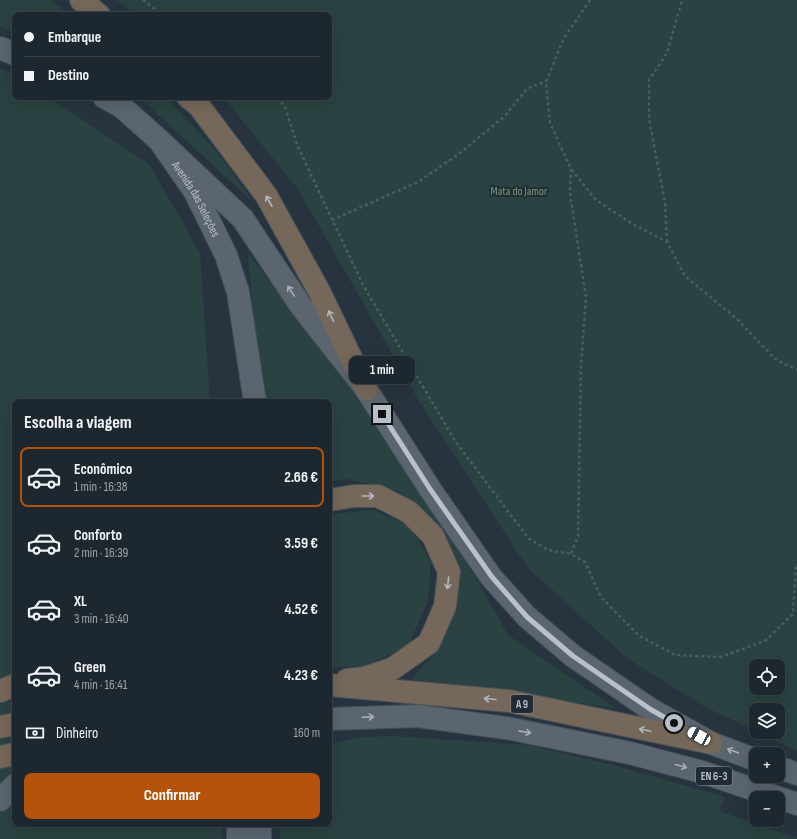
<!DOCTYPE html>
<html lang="pt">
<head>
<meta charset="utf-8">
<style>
  :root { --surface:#1d272f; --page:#252f37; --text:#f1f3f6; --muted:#a0a5aa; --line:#3b444b; --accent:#b45309 }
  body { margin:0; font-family:"Sofia Sans Condensed",sans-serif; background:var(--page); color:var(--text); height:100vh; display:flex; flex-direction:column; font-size:15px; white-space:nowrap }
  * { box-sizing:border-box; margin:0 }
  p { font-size:13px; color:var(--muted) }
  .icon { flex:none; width:22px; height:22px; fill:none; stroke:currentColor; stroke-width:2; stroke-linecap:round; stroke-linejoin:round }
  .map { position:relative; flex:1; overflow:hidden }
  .drawer { position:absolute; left:12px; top:399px; width:320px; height:428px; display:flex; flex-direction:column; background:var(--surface); border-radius:8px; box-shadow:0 4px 16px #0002,0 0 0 1px var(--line) }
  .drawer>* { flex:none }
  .top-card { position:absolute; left:12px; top:12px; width:320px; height:88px; border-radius:8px; box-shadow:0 4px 16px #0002,0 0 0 1px var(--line); display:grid; align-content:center; height:88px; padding:0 12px; background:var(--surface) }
  .buttons { position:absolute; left:749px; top:659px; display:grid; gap:8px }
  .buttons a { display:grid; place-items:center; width:36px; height:36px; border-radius:8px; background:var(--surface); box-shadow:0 4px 16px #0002,0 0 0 1px var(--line); font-size:20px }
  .end { position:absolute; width:18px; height:18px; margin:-9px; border:5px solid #b8c0ca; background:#111; box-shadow:0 0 0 2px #111 }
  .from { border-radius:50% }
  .bubble { position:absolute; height:28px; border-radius:8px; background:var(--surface); box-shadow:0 4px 16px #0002,0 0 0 1px var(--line); font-size:13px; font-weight:700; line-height:28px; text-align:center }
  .car { position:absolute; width:12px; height:24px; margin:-12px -6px; border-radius:5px; box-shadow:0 0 3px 1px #0007; background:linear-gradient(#fff 24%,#345 0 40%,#fff 0 76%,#345 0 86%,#fff 0) }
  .top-card b { display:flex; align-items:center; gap:14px; height:38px; font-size:15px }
  .top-card b+b { border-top:1px solid var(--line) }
  .top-card i { width:10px; height:10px; background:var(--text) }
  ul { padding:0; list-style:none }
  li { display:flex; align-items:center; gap:12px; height:60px; margin:0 8px 6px; padding:0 4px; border:2px solid transparent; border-radius:8px }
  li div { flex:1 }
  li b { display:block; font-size:15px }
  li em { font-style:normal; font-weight:700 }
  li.selected { border-color:var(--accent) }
  li>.icon { width:36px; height:36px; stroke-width:1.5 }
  h2 { padding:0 12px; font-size:18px; line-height:48px }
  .pay { display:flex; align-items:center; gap:10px; height:44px; padding:0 12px; font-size:15px }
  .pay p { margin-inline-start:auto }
  .action { display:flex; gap:8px; margin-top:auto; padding:8px 12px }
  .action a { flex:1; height:46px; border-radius:8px; background:var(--accent); color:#fff; font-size:16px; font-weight:700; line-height:46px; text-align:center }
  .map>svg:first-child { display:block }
  .green { fill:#2a4241; fill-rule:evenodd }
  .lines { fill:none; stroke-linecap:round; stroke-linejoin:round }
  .major-casing { stroke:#454f58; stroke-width:24 }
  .highway-casing { stroke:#46505a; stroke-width:24 }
  .path { stroke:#4a5e5f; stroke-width:2.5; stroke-dasharray:3 3; stroke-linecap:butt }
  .major { stroke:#5a656f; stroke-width:22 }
  .highway { stroke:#756759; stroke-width:22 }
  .oneway { stroke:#b1b7bf }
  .oneway2 { stroke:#a5aeb8 }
  .route { stroke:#b8c0ca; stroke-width:5 }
  .labels { text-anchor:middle; stroke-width:3.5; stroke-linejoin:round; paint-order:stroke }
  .shield { fill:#202b34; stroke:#8a939d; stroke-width:1 }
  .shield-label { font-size:11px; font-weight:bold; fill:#b8c0ca }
  .park-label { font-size:12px; fill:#789e7d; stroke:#202b34 }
  .street-label { font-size:12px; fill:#b8c0ca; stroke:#202b34 }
</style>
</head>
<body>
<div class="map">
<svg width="797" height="839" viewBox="0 0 797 839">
  <rect width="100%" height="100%" fill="#27343f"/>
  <g class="green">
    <path d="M0 0H51L70 15H15V33L0 27Z"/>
    <path d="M117 0H797V751L757 732H778V710H756V731L707 708 628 659 527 567 419 401 298 189 223 97H329V15H136ZM756 666H778V688H756Z"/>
    <path d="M0 68 15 75V97H48L150 165 200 253 210 402H15V824H221L222 839H0Z"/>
    <path d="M139 97H166L216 151 254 203Z"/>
    <path d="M248 253 366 407 474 575 508 635 615 708 411 679 441 647 461 574 444 530 398 491 347 479 329 482V402H260Z"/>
    <path d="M373 510 410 526 431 563 428 600 408 647 362 666 329 667V518L333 514Z"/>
    <path d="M393 736 528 745 613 765 725 797 719 811 797 838V839H280L278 824H329V744L362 737Z"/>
  </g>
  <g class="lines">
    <defs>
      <g id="major">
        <path d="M0 48 15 54"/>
        <path id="s1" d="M104 97 122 107 159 140 195 192 226 255 238 292 255 402"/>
        <path d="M159 140 243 219 301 306 366 389 430 489 491 577 527 617 573 656 650 709 711 743 756 760"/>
        <path d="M329 719 418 716 512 729 630 753 702 772 797 804"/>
        <path d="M778 767 797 774"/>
        <path d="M0 800 15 785"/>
        <path d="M238 839V824"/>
        <path d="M260 839V824"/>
      </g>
      <g id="highway">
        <path d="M81 0 99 15"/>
        <path d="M188 97 199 106 266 195 319 291 366 389"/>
        <path d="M329 500 354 496H378L409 512 433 536 449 572 445 606 429 643 392 669 364 678 347 680"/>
        <path d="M329 685 509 701 711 743"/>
        <path d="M0 691 15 685"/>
        <path d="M0 727 15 724"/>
        <path d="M0 757 15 754"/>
      </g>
    </defs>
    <use href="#major" class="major-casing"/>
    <use href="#highway" class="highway-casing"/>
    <g class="path">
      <path d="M143 0 162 15"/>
      <path d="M590 0 564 38 546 82 550 123 571 169 596 200 631 223 667 242 685 276 737 319 775 359 797 370"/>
      <path d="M278 97 285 107 298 147 363 285 455 441 528 538 548 550 571 554 585 562 601 597 638 635 675 655 720 657 765 641 793 614 796 565 797 564"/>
      <path d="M571 169 570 193 586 297 581 367 578 536 571 554"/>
      <path d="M332 220 418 182 460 153 505 116 524 92 532 86 546 82"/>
      <path d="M667 242 665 202 649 119V80L667 53 682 0"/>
    </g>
    <use href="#major" class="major"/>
    <use href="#highway" class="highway"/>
  </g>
  <defs><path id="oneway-shaft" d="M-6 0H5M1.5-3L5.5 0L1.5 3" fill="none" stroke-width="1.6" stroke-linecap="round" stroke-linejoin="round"/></defs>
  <g class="oneway">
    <use href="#oneway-shaft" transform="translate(269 201) rotate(-119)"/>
    <use href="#oneway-shaft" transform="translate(331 316) rotate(-115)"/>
    <use href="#oneway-shaft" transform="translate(368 496)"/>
    <use href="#oneway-shaft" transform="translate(448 583) rotate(96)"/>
    <use href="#oneway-shaft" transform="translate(490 699) rotate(-175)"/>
    <use href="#oneway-shaft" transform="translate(645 730) rotate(-168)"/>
  </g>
  <g class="oneway2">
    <use href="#oneway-shaft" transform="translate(291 291) rotate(-124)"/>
    <use href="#oneway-shaft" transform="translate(368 717) rotate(-2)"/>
    <use href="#oneway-shaft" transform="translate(525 732) rotate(11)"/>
    <use href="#oneway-shaft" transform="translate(733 751) rotate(-160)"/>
    <use href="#oneway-shaft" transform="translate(681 766) rotate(15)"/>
  </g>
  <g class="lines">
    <path class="route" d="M382 414 430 489 492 577 527 617 573 656 650 709 674 723"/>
  </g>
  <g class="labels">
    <g class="shield">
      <rect x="511" y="695" width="22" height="18" rx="3"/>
      <rect x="696" y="767" width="36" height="18" rx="3"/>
    </g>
    <g class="shield-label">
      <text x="522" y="708">A 9</text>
      <text x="714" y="780">EN 6-3</text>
    </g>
    <g class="park-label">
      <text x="519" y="195">Mata do Jamor</text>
    </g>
    <g class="street-label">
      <text dy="4" stroke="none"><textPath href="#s1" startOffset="140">Avenida das Seleções</textPath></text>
    </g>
  </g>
</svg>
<div class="buttons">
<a><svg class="icon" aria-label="locate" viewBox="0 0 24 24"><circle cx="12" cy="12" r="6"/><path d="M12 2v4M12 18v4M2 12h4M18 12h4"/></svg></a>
<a><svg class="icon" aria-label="layers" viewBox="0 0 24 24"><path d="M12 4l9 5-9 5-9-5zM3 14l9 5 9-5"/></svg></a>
<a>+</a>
<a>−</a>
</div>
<i class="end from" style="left:674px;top:723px"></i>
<i class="end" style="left:382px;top:414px"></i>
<div class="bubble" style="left:349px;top:356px;width:66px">1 min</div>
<i class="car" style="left:699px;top:736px;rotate:299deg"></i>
<div class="top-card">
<b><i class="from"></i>Embarque</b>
<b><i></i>Destino</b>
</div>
<section class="drawer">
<h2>Escolha a viagem</h2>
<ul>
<li class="selected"><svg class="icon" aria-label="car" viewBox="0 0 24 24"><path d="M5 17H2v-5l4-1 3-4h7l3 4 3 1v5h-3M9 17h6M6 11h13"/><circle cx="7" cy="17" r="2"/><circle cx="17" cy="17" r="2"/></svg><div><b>Econômico</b><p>1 min · 16:38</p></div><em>2.66 €</em></li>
<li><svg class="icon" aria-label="car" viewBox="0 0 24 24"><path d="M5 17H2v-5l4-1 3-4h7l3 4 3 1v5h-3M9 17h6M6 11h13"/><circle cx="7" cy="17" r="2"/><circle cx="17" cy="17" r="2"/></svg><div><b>Conforto</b><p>2 min · 16:39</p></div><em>3.59 €</em></li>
<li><svg class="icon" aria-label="car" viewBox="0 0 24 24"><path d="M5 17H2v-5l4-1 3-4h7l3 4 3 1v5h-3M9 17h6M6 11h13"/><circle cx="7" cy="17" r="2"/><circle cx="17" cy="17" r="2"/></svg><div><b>XL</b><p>3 min · 16:40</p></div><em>4.52 €</em></li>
<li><svg class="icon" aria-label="car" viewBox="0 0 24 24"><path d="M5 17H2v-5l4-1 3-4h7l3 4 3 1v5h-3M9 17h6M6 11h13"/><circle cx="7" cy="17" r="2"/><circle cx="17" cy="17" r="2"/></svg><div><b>Green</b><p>4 min · 16:41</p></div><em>4.23 €</em></li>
</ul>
<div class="pay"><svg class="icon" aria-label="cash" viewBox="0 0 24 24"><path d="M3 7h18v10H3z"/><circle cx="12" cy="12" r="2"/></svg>Dinheiro<p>160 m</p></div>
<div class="action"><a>Confirmar</a></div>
</section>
</div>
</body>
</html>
